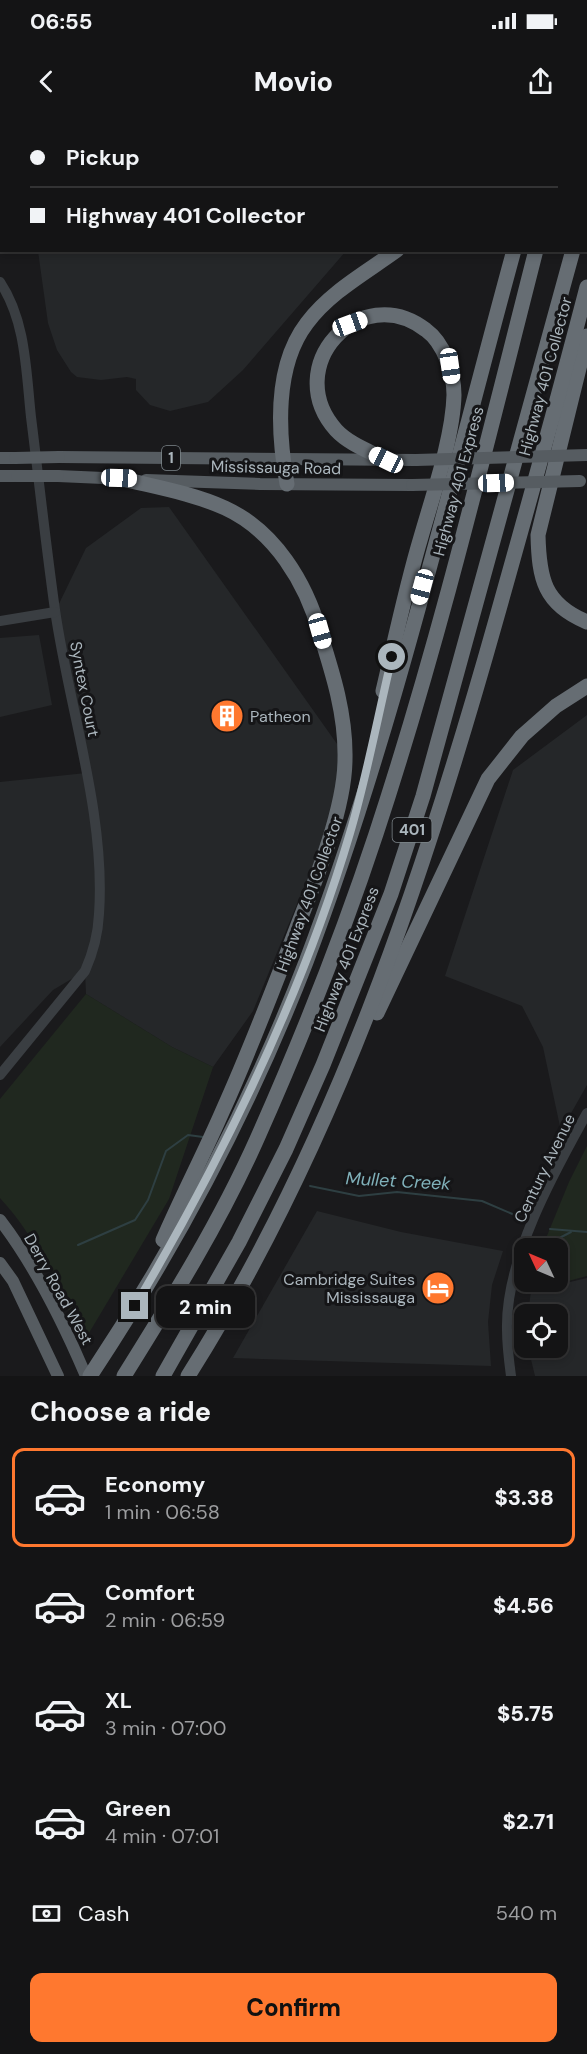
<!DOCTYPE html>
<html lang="en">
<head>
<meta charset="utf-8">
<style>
  :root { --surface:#141415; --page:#1d1d1e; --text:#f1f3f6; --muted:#9d9ea0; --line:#333334; --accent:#ff782f }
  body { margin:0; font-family:"DM Sans",sans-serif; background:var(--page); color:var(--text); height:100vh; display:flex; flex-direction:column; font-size:22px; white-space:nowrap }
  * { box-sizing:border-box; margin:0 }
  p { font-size:20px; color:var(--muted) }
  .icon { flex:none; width:33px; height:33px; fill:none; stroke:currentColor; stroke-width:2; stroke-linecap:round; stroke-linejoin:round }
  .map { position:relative; height:1256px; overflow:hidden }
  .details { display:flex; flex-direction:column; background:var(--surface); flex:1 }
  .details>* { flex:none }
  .guide { position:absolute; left:0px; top:0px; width:588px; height:132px; box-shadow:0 3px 9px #0003,0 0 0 2px var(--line); display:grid; align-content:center; height:132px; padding:0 30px; background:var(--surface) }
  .needle { width:39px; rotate:314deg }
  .buttons { position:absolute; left:514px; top:1118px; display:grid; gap:12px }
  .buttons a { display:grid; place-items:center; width:54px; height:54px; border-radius:12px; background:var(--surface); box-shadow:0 3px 9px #0003,0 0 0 2px var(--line); font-size:30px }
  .end { position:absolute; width:27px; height:27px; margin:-14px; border:8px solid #abb6bd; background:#111; box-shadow:0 0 0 3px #111 }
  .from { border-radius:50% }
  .bubble { position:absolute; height:42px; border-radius:12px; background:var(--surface); box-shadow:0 3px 9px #0003,0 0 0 2px var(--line); font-size:20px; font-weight:800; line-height:42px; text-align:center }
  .car { position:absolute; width:18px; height:36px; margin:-18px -9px; border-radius:8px; box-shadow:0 0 4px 2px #0007; background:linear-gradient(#fff 24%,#345 0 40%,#fff 0 76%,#345 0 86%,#fff 0) }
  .guide b { display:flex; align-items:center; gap:21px; height:57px; font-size:22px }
  .guide b+b { border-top:2px solid var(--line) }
  .guide i { width:15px; height:15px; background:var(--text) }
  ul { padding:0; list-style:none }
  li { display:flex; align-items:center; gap:18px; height:99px; margin:0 12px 9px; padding:0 18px; border:3px solid transparent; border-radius:12px }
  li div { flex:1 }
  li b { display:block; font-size:22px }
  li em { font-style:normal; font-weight:800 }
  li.current { border-color:var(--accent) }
  li>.icon { width:54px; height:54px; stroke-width:1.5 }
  h2 { padding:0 30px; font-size:27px; line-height:72px }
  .pay { display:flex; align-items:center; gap:15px; height:66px; padding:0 30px; font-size:22px }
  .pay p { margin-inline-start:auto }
  .action { display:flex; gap:12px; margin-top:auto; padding:12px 30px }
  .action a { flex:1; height:69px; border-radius:12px; background:var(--accent); color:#111; font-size:24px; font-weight:800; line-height:69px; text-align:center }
  .status { display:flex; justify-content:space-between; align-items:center; height:42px; padding:0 30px; background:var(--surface); direction:ltr }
  .status svg { height:16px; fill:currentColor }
  header { display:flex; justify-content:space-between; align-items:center; height:78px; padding:0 30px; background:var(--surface); font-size:27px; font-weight:800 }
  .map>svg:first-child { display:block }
  .built { fill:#252729 }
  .green { fill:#20281f }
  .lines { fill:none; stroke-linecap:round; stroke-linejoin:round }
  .stream { stroke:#2e3f42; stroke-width:2 }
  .minor { stroke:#3a3e42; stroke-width:10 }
  .major { stroke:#565c61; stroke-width:12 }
  .highway { stroke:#666d73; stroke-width:15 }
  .major-bridge { stroke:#565c61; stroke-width:12 }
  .route { stroke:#abb6bd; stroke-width:8 }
  .labels { text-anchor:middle; stroke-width:6; stroke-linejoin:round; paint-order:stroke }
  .shield { fill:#151517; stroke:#7e868b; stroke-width:1.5 }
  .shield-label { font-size:15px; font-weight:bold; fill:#abb6bd }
  .street-label { font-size:16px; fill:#abb6bd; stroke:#151517 }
  .poi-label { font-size:16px; fill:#abb6bd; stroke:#151517; text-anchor:start }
  .water-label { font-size:18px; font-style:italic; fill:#80b1ba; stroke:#151517 }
</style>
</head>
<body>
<div class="status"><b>06:55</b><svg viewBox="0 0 49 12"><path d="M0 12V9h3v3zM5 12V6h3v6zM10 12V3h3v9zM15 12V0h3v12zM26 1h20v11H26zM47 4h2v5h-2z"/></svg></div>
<header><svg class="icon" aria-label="back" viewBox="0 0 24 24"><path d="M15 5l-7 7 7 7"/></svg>Movio<svg class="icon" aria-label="share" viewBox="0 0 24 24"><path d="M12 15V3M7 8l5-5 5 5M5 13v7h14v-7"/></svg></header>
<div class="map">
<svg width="587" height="1256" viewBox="0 0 587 1256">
  <rect width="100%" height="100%" fill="#1a1a1c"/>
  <g class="built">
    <path d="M20 0H490V2Z"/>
    <path d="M38 131V130L346 131 243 250 208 282 170 291 150 285 136 270V259L127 257 101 260 77 257 71 252 57 230 48 203Z"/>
    <path d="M169 387 347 638 343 672 253 891 213 947 172 927 86 874 85 851 53 870 0 927V662L86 653 55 492 86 428 141 388Z"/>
    <path d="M39 515 52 585 0 597V518Z"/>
    <path d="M587 595V965L561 1011 543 927 522 886 445 856 513 650Z"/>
    <path d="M317 1091 401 1112 503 1131 492 1165 488 1202 491 1246 233 1238Z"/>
    <path d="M587 1158V1256H535L528 1227H558V1194H528L531 1171Z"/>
  </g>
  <g class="green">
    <path d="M86 874 172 927 213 947 169 1079 83 1223C61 1172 38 1119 0 1078V979Z"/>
    <path d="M587 1026V1156L531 1171 533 1161H558V1128H542L569 1062Z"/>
  </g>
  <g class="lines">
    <g class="stream">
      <path d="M310 1066 359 1076 397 1072 482 1081 517 1096"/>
      <path d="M550 1109 587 1112"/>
      <path d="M78 1125 135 1100 148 1080 166 1031 188 1015 203 1017"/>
      <path d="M542 1127 571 1112"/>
    </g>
    <g class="minor">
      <path d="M0 162C26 201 26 251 31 297 39 361 46 426 55 490 69 588 106 695 99 794 98 815 93 833 85 851L0 955"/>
      <path d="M0 501 55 492"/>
      <path d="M511 1256C509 1241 507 1226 507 1210 505 1140 553 1054 587 993"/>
    </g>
    <g class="major">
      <path d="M59 337 416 340"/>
      <path d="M0 338H15"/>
      <path d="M0 356H17"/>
      <path d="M58 356 126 359"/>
      <path d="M146 360 260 364 412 365"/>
      <path d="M0 1100C36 1147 63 1202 86 1256"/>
      <path d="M0 1143 13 1161 58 1256"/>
    </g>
    <g class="highway">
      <path d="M514 2 515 0"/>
      <path d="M547 2V0"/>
      <path d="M570 2V0"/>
      <path d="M586 79 587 78"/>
      <path d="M587 216 538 415C539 459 544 484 587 502"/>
      <path d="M119 358C155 367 192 373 225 388 275 411 306 463 320 513 333 554 346 595 345 639 345 687 317 757 299 802 275 865 251 928 223 990 204 1034 182 1076 163 1120"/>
      <path d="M287 364C278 314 274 246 307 203 330 172 367 152 397 130"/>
      <path d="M383 571C395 520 406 467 421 417 433 375 453 317 454 275 454 253 444 223 426 210 360 159 280 247 336 310 349 324 369 331 386 340"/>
      <path d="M377 893 488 659 522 616 556 586 587 566"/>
      <path d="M90 1256C176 1126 250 987 306 842 393 612 449 368 514 130"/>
      <path d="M124 1256C172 1179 220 1102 257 1019 301 920 342 817 376 714 439 523 486 326 536 130"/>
      <path d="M163 1256 239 1122 286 1029 323 945 391 774 423 676 573 130"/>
      <path d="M188 1256C335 1023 422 763 496 500 527 390 558 279 587 167"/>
    </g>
    <g class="major-bridge">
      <path d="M15 338 59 337"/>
      <path d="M416 340 587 335"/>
      <path d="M17 356H58"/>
      <path d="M412 365 580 361"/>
    </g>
  </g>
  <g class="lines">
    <path class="route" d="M135 1186C223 1037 301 879 350 713 367 656 378 595 392 537"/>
  </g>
  <defs>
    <symbol id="building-disc" viewBox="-11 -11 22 22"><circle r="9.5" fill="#ff782f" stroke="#151517"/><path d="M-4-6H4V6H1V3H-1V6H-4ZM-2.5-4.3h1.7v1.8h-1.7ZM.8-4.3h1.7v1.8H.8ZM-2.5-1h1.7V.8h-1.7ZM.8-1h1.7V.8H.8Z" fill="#fff"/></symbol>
    <symbol id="hotel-disc" viewBox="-11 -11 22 22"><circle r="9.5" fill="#ff782f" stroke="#151517"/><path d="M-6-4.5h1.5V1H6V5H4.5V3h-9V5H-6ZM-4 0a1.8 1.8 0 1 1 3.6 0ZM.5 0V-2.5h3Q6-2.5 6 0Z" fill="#fff"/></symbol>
  </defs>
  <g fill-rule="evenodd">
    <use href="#building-disc" x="208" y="577" width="38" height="38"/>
    <use href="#hotel-disc" x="419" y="1149" width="38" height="38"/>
  </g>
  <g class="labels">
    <g class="shield">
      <rect x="162" y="326" width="18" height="24" rx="4.5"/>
      <rect x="392.5" y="698" width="39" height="24" rx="4.5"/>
    </g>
    <g class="shield-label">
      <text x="171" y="343">1</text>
      <text x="412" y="715">401</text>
    </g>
    <g class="street-label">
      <text transform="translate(545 256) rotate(-75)" y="6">Highway 401 Collector</text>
      <text transform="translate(276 347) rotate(1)" y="6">Mississauga Road</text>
      <text transform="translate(458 361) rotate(-75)" y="6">Highway 401 Express</text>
      <text transform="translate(85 569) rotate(79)" y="6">Syntex Court</text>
      <text transform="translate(309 774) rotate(-70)" y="6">Highway 401 Collector</text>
      <text transform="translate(346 839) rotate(-69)" y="6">Highway 401 Express</text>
      <text transform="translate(544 1048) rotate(-64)" y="6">Century Avenue</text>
      <text transform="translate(59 1169) rotate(61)" y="6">Derry Road West</text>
    </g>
    <g class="poi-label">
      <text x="250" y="602">Patheon</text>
      <text x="415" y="1165" text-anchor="end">Cambridge Suites<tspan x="415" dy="18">Mississauga</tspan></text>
    </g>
    <g class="water-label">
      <text transform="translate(398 1061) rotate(3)" y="6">Mullet Creek</text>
    </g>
  </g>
</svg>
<div class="buttons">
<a><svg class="needle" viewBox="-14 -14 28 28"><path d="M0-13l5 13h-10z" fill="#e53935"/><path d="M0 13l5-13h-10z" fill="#9d9ea0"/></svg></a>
<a><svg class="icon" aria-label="locate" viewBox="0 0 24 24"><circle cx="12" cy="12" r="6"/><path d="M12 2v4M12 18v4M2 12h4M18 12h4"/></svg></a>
</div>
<i class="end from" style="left:392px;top:537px"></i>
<i class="end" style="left:135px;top:1186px"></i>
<div class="bubble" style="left:156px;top:1166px;width:99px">2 min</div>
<i class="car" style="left:350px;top:204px;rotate:70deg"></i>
<i class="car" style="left:450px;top:246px;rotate:172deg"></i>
<i class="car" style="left:386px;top:340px;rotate:296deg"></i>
<i class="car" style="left:119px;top:358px;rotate:92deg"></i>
<i class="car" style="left:496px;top:363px;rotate:88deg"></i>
<i class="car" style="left:422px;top:467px;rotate:195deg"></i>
<i class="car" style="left:320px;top:511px;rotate:164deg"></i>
<div class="guide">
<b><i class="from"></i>Pickup</b>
<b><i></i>Highway 401 Collector</b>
</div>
</div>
<section class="details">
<h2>Choose a ride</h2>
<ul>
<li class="current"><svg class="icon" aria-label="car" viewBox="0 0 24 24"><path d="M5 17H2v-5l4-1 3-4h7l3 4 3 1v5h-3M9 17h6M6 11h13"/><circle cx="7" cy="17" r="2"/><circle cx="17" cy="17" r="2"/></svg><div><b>Economy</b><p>1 min · 06:58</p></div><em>$3.38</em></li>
<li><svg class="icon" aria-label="car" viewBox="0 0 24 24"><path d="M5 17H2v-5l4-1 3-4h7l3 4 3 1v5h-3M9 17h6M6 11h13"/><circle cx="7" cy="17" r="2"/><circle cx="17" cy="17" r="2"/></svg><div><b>Comfort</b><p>2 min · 06:59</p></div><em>$4.56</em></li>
<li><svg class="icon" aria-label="car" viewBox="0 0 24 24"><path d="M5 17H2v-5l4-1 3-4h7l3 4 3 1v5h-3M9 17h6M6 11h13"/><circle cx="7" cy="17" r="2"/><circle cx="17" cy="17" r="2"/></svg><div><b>XL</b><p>3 min · 07:00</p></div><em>$5.75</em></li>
<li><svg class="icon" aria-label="car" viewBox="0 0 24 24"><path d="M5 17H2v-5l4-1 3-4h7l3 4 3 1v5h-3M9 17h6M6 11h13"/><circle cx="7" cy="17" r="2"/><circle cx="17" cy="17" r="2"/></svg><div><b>Green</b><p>4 min · 07:01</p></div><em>$2.71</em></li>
</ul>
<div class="pay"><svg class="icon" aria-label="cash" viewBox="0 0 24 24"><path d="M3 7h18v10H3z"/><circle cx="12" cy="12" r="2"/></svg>Cash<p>540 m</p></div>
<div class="action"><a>Confirm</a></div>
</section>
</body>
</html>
